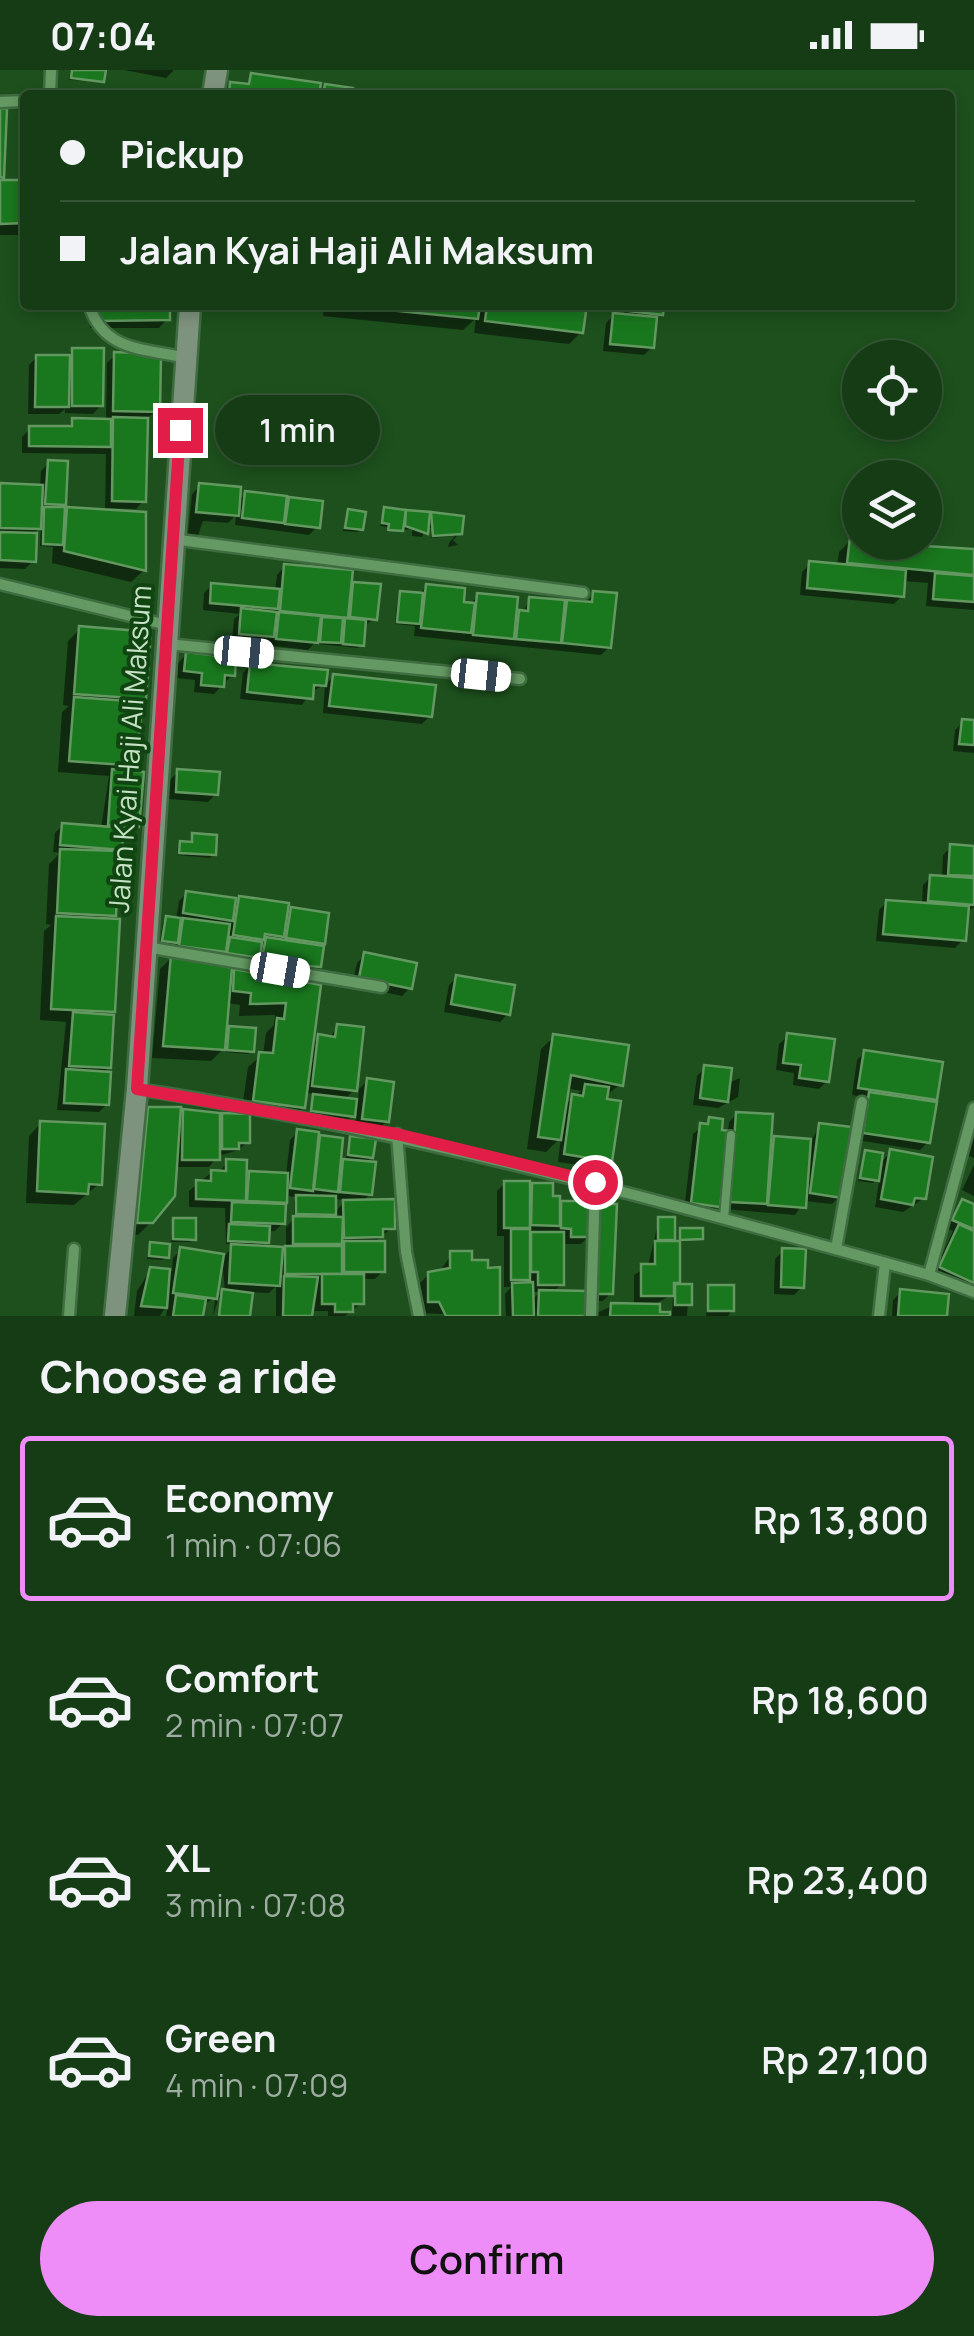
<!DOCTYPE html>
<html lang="en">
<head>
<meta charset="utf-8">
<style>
  :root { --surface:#163c16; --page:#234723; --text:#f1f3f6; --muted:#9eada1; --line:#355635; --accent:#ee8cf8 }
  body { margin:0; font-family:Manrope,sans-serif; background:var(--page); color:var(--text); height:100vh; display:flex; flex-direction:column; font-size:38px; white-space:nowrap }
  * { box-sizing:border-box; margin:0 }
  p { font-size:32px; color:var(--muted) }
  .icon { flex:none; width:55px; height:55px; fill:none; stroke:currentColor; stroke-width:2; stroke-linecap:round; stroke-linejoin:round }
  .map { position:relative; height:1246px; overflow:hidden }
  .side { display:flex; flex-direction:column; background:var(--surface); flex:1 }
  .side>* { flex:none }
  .guide { position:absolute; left:20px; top:20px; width:935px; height:220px; border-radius:10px; box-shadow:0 5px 15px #0003,0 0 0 2px var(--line); display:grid; align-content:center; height:220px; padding:0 40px; background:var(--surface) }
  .controls { position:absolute; left:842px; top:270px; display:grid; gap:20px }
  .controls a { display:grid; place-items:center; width:100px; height:100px; border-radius:50%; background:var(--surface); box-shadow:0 5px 15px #0003,0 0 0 2px var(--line); font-size:50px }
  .end { position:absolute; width:45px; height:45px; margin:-22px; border:12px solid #e11d48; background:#fff; box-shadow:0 0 0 5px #fff }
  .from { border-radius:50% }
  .bubble { position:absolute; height:70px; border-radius:35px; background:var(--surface); box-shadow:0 5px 15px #0003,0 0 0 2px var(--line); font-size:32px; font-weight:600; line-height:70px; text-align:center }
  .car { position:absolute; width:30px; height:60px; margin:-30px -15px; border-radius:12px; box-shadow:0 0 8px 2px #0007; background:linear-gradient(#fff 24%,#345 0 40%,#fff 0 76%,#345 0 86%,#fff 0) }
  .guide b { display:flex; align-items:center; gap:35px; height:95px; font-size:38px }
  .guide b+b { border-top:2px solid var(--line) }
  .guide i { width:25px; height:25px; background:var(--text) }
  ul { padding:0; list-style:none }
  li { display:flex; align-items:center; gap:30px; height:165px; margin:0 20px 15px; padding:0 20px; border:5px solid transparent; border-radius:10px }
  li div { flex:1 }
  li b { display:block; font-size:38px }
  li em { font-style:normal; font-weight:600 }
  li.active { border-color:var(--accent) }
  li>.icon { width:90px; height:90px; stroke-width:1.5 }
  h2 { padding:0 40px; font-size:45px; line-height:120px }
  .cta { display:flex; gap:20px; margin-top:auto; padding:20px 40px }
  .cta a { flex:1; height:115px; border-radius:60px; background:var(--accent); color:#111; font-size:40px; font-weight:600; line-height:115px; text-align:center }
  .status { display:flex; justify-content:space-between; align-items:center; height:70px; padding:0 50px; background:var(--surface); direction:ltr }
  .status svg { height:28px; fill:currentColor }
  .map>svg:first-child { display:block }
  .shadow { fill:#0007; fill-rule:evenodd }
  .building { fill:#19771e; stroke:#639861; stroke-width:2.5 }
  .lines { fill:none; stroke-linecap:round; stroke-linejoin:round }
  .lane-casing { stroke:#3f6c40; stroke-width:12 }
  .street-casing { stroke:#3f6c40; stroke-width:15 }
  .secondary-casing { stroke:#3f6c40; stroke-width:25 }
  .lane { stroke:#659963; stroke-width:8 }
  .street { stroke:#659963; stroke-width:10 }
  .secondary { stroke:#7e937e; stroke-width:20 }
  .route { stroke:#e11d48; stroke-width:12 }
  .labels { text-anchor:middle; stroke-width:8; stroke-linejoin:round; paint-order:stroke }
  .street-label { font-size:28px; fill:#c6e2c5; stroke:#104512 }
</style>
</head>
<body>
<div class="status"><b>07:04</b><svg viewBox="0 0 49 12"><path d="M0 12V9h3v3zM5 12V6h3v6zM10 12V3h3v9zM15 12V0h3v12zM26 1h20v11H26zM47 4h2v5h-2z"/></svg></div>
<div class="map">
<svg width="974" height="1246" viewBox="0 0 974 1246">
  <rect width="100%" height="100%" fill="#1d501d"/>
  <g class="shadow">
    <path d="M71 0H103L102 11 69 10Z"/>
    <path d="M124 0H174L166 8Z"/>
    <path d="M25 112V165H0V113Z"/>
    <path d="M90 235H167V249L159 258H90Z"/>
    <path d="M286 235H321L318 238Z"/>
    <path d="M324 235H584L581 262 569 274 474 263 476 248 463 260 323 246Z"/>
    <path d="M625 235H661L655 247 652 277 644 285 603 281 606 253 614 245 624 246Z"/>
    <path d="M73 280 101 335 93 344 65 343V339L59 344H28L29 295 37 287H66Z"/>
    <path d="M115 285 157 341 145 349 144 430 136 439 107 438 144 500 131 512 52 493 53 477 40 476 41 456 34 463 33 491 25 499 0 498V416L40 417 41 401 49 393 63 434 57 440 62 445 68 440 105 442 106 384 22 383V367L30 359H65L73 351H106L107 293Z"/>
    <path d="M200 416 238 432 246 423 320 433 317 457 309 465 235 455 236 445 228 453 203 451 198 465 188 464 192 424Z"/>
    <path d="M385 440 461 448 460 463 453 470 458 475 448 477 449 473 455 466 431 468 433 458H426L422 467 412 466V459L386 462 387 457 380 456Z"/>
    <path d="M348 442 361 459 358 462 343 461Z"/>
    <path d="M851 470 974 481V540L926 536 928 513 903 511 902 526 894 534 800 525 802 502 810 494 837 496 839 482Z"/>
    <path d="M285 496 378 517 375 549 363 556 358 578 318 574V569L308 580 232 571 234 549 240 544 203 540 204 523 212 515 275 521 277 505Z"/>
    <path d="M426 517 461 534 469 535 478 526 522 543 530 530 586 534 594 523 609 577 601 585 414 566 415 556 395 554 398 527 418 525Z"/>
    <path d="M80 559 143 628 139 632 134 695 126 703 137 756 129 764 121 763 113 845 107 851 113 941 107 947 108 997 102 1004 107 1034 99 1042 57 1040 66 952 40 950 44 861 51 855 46 854 49 794 60 783 53 782 55 763 63 755 101 758 109 706 58 702 62 642 69 636 63 635 68 571Z"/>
    <path d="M186 585 232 605 214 624 194 622 195 610 177 608 178 593Z"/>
    <path d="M251 595 324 615 311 622 302 635 240 629 243 603Z"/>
    <path d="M333 607 430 646 422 654 323 643 325 615Z"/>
    <path d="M963 652 974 653V683L953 681 955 660Z"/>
    <path d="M178 702 216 724 208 732 169 729 170 710Z"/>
    <path d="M193 766 213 784 210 788 177 785 178 777 190 775Z"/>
    <path d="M951 777 974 778V837L966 842 963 870 955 878 876 871 879 840 887 832 922 835 923 815 931 807 942 808 943 785Z"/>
    <path d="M187 823 287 835 286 839 327 845 318 896 310 904 255 901 256 890 225 886 227 878 216 889 176 884 229 907 235 901 318 917 311 976 319 967 329 968 338 957 354 1020 344 1030 358 1032 359 1019 367 1011 387 1051 379 1059 355 1056 357 1041 349 1049 309 1044 316 1024 305 1023 303 1037 291 1049 247 1044V1072L239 1080 218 1086 209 1097H173L151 1152 138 1165 126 1164 137 1052 149 1040 178 1047 184 1041 241 1046 248 997 263 984 266 963 274 955 275 945 239 946 240 935 227 933 224 964 230 958 251 981 248 984 225 982 226 976 211 991 152 988 160 899 176 883 174 876 160 874 163 852 176 850 179 831Z"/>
    <path d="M365 885 410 918 402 926 352 915 357 893Z"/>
    <path d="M457 907 508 944 500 952 444 942 449 915Z"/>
    <path d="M788 966 827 1011 819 1019 793 1015 794 1003 776 1000 779 974Z"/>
    <path d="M554 967 621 1014 605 1026 609 1090 601 1098 558 1092 561 1067 546 1082 527 1079 541 979ZM566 1018 581 1021 564 1036Z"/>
    <path d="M865 982 940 994 928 1072 920 1080 856 1070 862 1033 867 1028 852 1025 857 990Z"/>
    <path d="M705 998 728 1013 740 1008 738 1027 718 1038 693 1035 697 1006Z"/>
    <path d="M737 1044 768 1075 775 1069 811 1071 820 1055 840 1126 832 1134 804 1131 795 1145 723 1139 724 1120 720 1119 718 1136 710 1144 684 1141 693 1064 710 1050 719 1062 728 1063 729 1052Z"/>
    <path d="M41 1053 99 1114 74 1135 26 1133 29 1066Z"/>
    <path d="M974 1056V1088L962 1083Z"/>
    <path d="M298 1062 341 1070 338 1098 345 1091 351 1068 371 1087 365 1094 370 1124 362 1132 392 1158 373 1173 383 1201 375 1209H361L362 1233 345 1246H328V1241H311L310 1246H264H276V1216L269 1223 251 1222 248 1246H221L224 1227H219L213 1246 215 1230 225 1220 223 1201 219 1200 215 1228 202 1235 200 1246H166L168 1233 160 1246H134L137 1221 151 1199 172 1201 173 1188 181 1180 224 1187 235 1174H226L225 1138 189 1137V1121L212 1102 219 1103 227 1092 244 1103 286 1105 290 1070ZM284 1126 298 1127 294 1131V1149L286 1157V1180L280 1186 260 1178 267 1172V1161H275L283 1153ZM334 1129 346 1130 334 1143Z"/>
    <path d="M891 1082 924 1128 903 1142 875 1137 880 1106 873 1113 858 1111 866 1083 879 1094Z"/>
    <path d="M974 1095V1126L962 1120Z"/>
    <path d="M505 1113 551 1115V1128L558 1133H589L611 1223 603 1231H585V1246H506L505 1224 511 1217H504V1166H497V1121ZM589 1166 587 1223H553L561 1214V1174H581ZM528 1222H540L529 1233Z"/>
    <path d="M963 1132 974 1137V1224L933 1205 953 1161 946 1158Z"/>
    <path d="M659 1149 673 1169 668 1174 678 1212 674 1216H689L687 1246H590L612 1236H634V1205L648 1196ZM673 1224 672 1245 657 1244V1233Z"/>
    <path d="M174 1150 193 1169 190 1172H171Z"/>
    <path d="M681 1161 701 1168 678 1172Z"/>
    <path d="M151 1175 166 1187 163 1190 147 1189Z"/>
    <path d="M783 1181 802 1217 794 1225 774 1224 775 1189Z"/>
    <path d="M452 1184 470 1193 498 1246 416 1243V1217L429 1204 439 1202Z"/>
    <path d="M709 1217 732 1240 728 1246H698H706Z"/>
    <path d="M901 1222 944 1246H892L893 1230Z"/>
  </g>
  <g class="building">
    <path d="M72 0H106L104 12 71 8Z"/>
    <path d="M251 3 321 13 319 25H229L230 12 249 14Z"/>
    <path d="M325 14 353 18 352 25H323Z"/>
    <path d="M0 38 7 39 4 108 0 107Z"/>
    <path d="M0 110H25V153L0 154Z"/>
    <path d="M97 235H170V250L98 251Z"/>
    <path d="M338 235H480L478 249Z"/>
    <path d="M487 235H587L583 263 485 251Z"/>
    <path d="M627 235H664L663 245 627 241Z"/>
    <path d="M613 243 657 247 654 278 610 274Z"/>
    <path d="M72 278H104L103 336H72Z"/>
    <path d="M114 282 161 284 160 342 113 341Z"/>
    <path d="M36 285H70L69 337H35Z"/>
    <path d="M113 347 148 348 146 432 112 431Z"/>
    <path d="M72 348 111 349V377L29 376V356H72Z"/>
    <path d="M48 390 68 391 66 435 45 434Z"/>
    <path d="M0 413 43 415 41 459 0 458Z"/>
    <path d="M199 413 241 417 239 446 196 442Z"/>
    <path d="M245 421 287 426 284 453 242 448Z"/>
    <path d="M289 427 323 431 320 458 285 454Z"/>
    <path d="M44 437H65L63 475 43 474Z"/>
    <path d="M67 437 146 442V501L64 481Z"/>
    <path d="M384 437 406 440 403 461 388 460 389 454 382 453Z"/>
    <path d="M348 439 366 442 363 460 345 458Z"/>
    <path d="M406 440 430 442 428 464 405 456Z"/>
    <path d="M431 442 464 446 462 464 433 466Z"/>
    <path d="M0 462 37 463 36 492 0 490Z"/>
    <path d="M850 467 860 468V472L974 479V505L847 493Z"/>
    <path d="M809 491 906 500 904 527 807 518Z"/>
    <path d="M284 494 353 500 348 548 280 541Z"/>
    <path d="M935 503 974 506V532L933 529Z"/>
    <path d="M353 512 381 514 377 550 350 547Z"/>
    <path d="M211 513 280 519 278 539 210 533Z"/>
    <path d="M426 514 465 518 464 532 475 533 471 563 421 558Z"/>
    <path d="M400 521 423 523 420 554 397 552Z"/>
    <path d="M593 521 617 523 611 578 562 573 567 530 592 532Z"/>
    <path d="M477 523 518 527 514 569 473 565Z"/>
    <path d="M529 527 565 530 561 573 516 569 519 540 528 541Z"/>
    <path d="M241 538 277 542 274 567 239 564Z"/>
    <path d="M279 542 321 546 318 573 276 569Z"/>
    <path d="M322 547 343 548 341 573 320 572Z"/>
    <path d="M345 548 366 550 364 576 343 574Z"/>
    <path d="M79 556 151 562 146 629 74 624Z"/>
    <path d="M186 582 236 588 235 606 225 605 224 617 201 615 202 603 184 601Z"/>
    <path d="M250 593 328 600 326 616 314 615 313 629 247 622Z"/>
    <path d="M333 604 436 615 432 647 329 636Z"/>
    <path d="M74 627 142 632 137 696 69 691Z"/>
    <path d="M962 649 974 650V675L959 674Z"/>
    <path d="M112 699 144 702 139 757 108 755Z"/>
    <path d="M177 699 220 702 218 725 176 722Z"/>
    <path d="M62 753 124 758 122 780 60 775Z"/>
    <path d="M192 763 217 765 216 785 179 783 180 771 192 772Z"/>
    <path d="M950 774 974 776V806L948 805Z"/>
    <path d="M60 779 119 781 116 846 57 843Z"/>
    <path d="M930 805 974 808V835L928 831Z"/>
    <path d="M186 821 236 828 233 851 183 843Z"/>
    <path d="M239 826 289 833 284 867 265 864 264 870 233 865Z"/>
    <path d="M886 830 969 836 966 871 883 864Z"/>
    <path d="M291 837 329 843 325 874 286 868Z"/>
    <path d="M56 846 120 849 115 942 51 939Z"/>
    <path d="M166 846 181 848 178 873 162 871Z"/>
    <path d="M183 848 230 854 226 882 179 876Z"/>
    <path d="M230 867 262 872 260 888 227 883Z"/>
    <path d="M266 867 324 876 321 897 261 893Z"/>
    <path d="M364 882 417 893 412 919 359 908Z"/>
    <path d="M171 884 232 898 225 980 163 976Z"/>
    <path d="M234 899 321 915 305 1038 253 1031 259 982 273 983 277 948 284 949 286 933 250 934 251 923 233 921Z"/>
    <path d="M456 905 515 915 510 945 451 934Z"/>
    <path d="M73 942 114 945 111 998 69 996Z"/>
    <path d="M337 954 364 957 357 1021 312 1016 318 964 335 967Z"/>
    <path d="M229 956 256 958 254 982 227 980Z"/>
    <path d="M787 963 835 969 829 1012 799 1008 801 995 783 993Z"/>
    <path d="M553 964 629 975 623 1016 571 1005 561 1070 538 1067Z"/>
    <path d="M864 980 943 992 937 1030 858 1018Z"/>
    <path d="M704 995 732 998 728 1032 700 1028Z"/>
    <path d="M66 999 111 1002 109 1035 64 1033Z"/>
    <path d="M367 1008 394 1012 389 1052 362 1049Z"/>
    <path d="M585 1014 609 1017 607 1029 621 1031 612 1092 564 1084 572 1024 583 1026Z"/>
    <path d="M869 1022 937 1032 930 1073 863 1063Z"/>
    <path d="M313 1024 357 1029 355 1047 311 1041Z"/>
    <path d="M148 1037H181L175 1126 153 1153H137Z"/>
    <path d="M183 1039 220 1043V1090H182Z"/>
    <path d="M736 1042 773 1044 767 1134 730 1132Z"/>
    <path d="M222 1043 250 1044V1073H239V1079H222Z"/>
    <path d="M709 1047 723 1049 722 1060 730 1061 720 1137 691 1133 700 1053 708 1054Z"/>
    <path d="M40 1051 105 1054 102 1115 89 1114 88 1124 37 1121Z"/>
    <path d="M819 1053 852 1057 842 1128 810 1123Z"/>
    <path d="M297 1059 319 1062 313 1121 290 1118Z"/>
    <path d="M320 1065 343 1068 338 1122 314 1119Z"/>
    <path d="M350 1066 376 1069 373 1088 348 1085Z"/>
    <path d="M774 1066 811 1069 806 1138 768 1135Z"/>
    <path d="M890 1079 933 1087 926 1129 915 1128 913 1135 881 1129Z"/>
    <path d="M865 1080 883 1083 879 1111 860 1108Z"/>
    <path d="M226 1089 247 1090 246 1131 196 1129V1110L211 1111V1100L226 1101Z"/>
    <path d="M343 1089 376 1092 372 1125 340 1122Z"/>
    <path d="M249 1101 288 1103 287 1133 247 1131Z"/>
    <rect x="504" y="1111" width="26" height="47"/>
    <path d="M532 1113H553V1126H560V1156L531 1155Z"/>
    <path d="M296 1125 336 1126V1145L296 1144Z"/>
    <path d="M395 1129V1159H383V1167L344 1168 343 1130Z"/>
    <path d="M962 1129 974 1134V1159L952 1150Z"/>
    <path d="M561 1131H592L591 1167H571V1159L561 1158Z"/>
    <path d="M232 1132 286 1134 285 1154 231 1152Z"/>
    <path d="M597 1134H617L613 1224H593Z"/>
    <path d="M293 1146 343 1147 342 1174H293Z"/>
    <rect x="658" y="1147" width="17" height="23"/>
    <path d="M173 1148H196V1170L173 1169Z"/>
    <path d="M229 1154 270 1156 269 1173 228 1171Z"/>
    <path d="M959 1154 974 1161V1213L939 1197Z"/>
    <path d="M680 1158H703V1169L680 1170Z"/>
    <rect x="511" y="1159" width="19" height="51"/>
    <path d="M531 1162H564V1215H538V1202H531Z"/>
    <rect x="344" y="1171" width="41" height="31"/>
    <path d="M655 1171H680V1213H674V1226H641V1194H655Z"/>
    <path d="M150 1172 170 1174 169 1188 149 1186Z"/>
    <path d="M231 1174 283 1177 280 1216 229 1213Z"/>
    <rect x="285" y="1176" width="57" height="28"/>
    <path d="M180 1177 224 1184 217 1229 173 1223Z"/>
    <path d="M782 1178 806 1179 804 1218 781 1217Z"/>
    <path d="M450 1181H472V1190H488V1198L500 1197V1246H446L439 1232H428V1202L450 1198Z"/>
    <path d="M150 1197 170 1199 167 1238 141 1236Z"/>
    <path d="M322 1204H364V1234H353V1242H335V1234H322Z"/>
    <path d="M284 1206 318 1207 312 1246H283Z"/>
    <path d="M533 1212 534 1246H513L512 1213Z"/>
    <rect x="675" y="1214" width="17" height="21"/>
    <rect x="708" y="1215" width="26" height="26"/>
    <path d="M222 1219 253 1223 250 1246H219Z"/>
    <path d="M900 1219 949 1224 947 1246H898Z"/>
    <path d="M539 1220 588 1221 587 1246H538Z"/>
    <path d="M176 1225 206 1229 203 1246H173Z"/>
    <path d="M611 1233 660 1234V1242H670V1246H610Z"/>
  </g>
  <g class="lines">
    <defs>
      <path id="lane" d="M724 1148 731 1065"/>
      <g id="street">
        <path d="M50 25 51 0"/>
        <path d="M0 32 25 31"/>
        <path d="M89 235C104 282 144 278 186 288"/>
        <path d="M172 469 583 523"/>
        <path d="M0 514 167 555"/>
        <path d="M167 574 520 609"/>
        <path d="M146 877 382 917"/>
        <path d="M137 1019C407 1060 667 1132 929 1205L974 1222"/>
        <path d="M397 1064 406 1182 419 1246"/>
        <path d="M836 1179 862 1032"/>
        <path d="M929 1205 974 1038"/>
        <path d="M69 1246 74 1179"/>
        <path d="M591 1246 595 1113"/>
        <path d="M879 1246 885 1193"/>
      </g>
      <g id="secondary">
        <path d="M213 25 217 0"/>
        <path d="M115 1246 137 1019 190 235"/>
      </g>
    </defs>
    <use href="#lane" class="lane-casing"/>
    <use href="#street" class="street-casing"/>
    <use href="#secondary" class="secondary-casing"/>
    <use href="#lane" class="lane"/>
    <use href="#street" class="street"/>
    <use href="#secondary" class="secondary"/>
  </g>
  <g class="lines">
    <path class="route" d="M180 360 137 1019 397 1064 595 1112"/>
  </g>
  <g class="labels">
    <g class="street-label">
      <text transform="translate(130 679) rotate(-86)" y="10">Jalan Kyai Haji Ali Maksum</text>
    </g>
  </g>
</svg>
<div class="controls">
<a><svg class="icon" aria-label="locate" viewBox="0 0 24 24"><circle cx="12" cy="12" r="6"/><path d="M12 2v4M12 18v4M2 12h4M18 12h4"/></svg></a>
<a><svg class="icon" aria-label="layers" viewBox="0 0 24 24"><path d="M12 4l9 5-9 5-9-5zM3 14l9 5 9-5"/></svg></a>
</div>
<i class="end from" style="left:595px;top:1112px"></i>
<i class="end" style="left:180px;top:360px"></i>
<div class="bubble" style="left:215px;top:325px;width:165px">1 min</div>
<i class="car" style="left:244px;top:582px;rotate:95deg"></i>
<i class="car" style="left:481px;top:605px;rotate:96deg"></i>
<i class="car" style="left:280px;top:900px;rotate:100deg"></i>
<div class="guide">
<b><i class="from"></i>Pickup</b>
<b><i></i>Jalan Kyai Haji Ali Maksum</b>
</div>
</div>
<section class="side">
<h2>Choose a ride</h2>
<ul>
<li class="active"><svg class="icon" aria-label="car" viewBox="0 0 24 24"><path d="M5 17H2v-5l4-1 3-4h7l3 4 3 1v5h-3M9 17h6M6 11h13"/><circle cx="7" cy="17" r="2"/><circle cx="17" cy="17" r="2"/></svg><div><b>Economy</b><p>1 min · 07:06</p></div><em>Rp 13,800</em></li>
<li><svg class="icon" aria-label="car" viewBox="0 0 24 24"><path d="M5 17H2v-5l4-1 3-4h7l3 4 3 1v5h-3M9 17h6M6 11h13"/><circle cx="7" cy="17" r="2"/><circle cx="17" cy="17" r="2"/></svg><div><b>Comfort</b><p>2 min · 07:07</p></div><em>Rp 18,600</em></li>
<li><svg class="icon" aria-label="car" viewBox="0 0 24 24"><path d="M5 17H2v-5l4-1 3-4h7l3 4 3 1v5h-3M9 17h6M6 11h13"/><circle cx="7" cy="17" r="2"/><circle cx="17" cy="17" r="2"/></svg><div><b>XL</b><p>3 min · 07:08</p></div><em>Rp 23,400</em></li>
<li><svg class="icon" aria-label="car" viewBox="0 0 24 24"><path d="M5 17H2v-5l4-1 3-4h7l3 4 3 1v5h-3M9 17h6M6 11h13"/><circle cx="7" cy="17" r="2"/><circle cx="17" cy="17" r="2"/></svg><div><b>Green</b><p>4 min · 07:09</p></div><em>Rp 27,100</em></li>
</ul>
<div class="cta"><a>Confirm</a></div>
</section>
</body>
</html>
